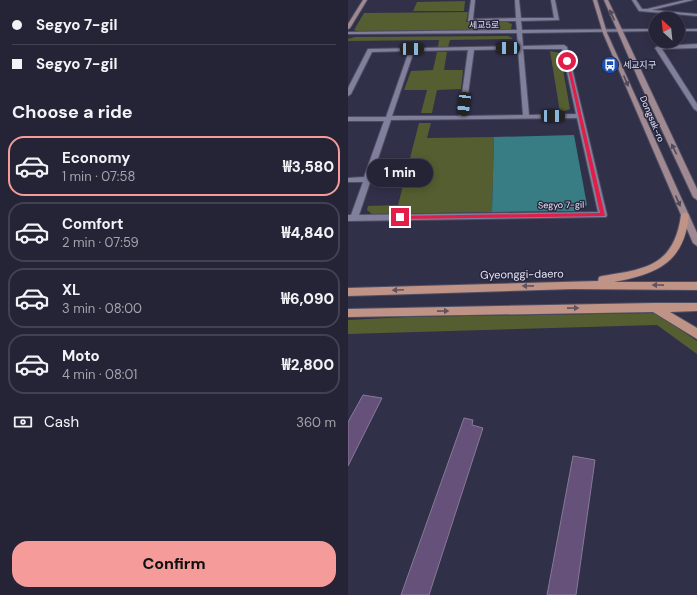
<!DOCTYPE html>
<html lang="en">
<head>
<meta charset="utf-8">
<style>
  :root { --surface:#252437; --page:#313042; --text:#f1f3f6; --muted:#a3a4ad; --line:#424152; --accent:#f59b9a }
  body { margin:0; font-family:"DM Sans","Noto Sans KR",sans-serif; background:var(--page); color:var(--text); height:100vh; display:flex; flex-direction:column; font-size:15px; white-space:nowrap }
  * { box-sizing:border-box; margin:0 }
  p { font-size:13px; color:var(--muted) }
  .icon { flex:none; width:22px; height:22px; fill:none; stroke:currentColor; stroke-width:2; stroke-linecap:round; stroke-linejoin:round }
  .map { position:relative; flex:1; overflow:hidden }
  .sheet { display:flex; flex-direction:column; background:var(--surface); width:348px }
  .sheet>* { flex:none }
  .hud { display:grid; align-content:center; height:88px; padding:0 12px; background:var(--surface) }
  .needle { width:26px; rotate:333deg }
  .controls { position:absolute; left:301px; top:12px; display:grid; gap:8px }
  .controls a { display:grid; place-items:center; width:36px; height:36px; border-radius:50%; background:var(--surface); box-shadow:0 2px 10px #0003,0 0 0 1px var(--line); font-size:20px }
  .end { position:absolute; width:18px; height:18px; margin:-9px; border:5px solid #e11d48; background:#fff; box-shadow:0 0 0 2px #fff }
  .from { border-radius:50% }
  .bubble { position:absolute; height:28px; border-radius:14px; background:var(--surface); box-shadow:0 2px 10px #0003,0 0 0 1px var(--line); font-size:13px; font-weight:800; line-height:28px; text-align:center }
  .car { position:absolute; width:12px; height:24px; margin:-12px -6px; border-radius:5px; box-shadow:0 0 3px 1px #0007; background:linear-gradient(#222 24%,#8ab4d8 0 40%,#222 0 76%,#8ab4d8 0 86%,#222 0) }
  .hud b { display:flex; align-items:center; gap:14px; height:38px; font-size:15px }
  .hud b+b { border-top:1px solid var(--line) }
  .hud i { width:10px; height:10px; background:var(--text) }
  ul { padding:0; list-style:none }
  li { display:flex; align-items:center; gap:12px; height:60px; margin:0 8px 6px; padding:0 4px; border:2px solid var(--line); border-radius:16px }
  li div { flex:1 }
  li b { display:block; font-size:15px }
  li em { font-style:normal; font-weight:800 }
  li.selected { border-color:var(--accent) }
  li>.icon { width:36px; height:36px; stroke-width:1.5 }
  h2 { padding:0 12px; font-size:18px; line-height:48px }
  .pay { display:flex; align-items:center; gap:10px; height:44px; padding:0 12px; font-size:15px }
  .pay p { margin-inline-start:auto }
  .button { display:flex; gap:8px; margin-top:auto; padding:8px 12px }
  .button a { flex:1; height:46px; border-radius:16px; background:var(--accent); color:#111; font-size:16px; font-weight:800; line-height:46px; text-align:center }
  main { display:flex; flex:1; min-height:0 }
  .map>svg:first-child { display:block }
  .green { fill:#545e30 }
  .water { fill:#387d83 }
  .building { fill:#65517a; stroke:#867a95 }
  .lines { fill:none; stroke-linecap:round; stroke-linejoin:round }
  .street-casing { stroke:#4e4e63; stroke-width:2 }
  .secondary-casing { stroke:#4e4e63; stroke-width:2 }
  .primary-casing { stroke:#4e4e63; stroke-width:2 }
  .street { fill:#80809d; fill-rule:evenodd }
  .secondary { fill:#a08991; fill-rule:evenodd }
  .primary { fill:#bf9386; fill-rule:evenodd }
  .oneway { fill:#51495c }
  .oneway2 { fill:#64525b }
  .route { fill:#e11d48 }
  .labels { text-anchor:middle; stroke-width:3; stroke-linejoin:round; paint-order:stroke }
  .far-street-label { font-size:9px; fill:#e6e6f6; stroke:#27263f }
  .far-poi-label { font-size:9px; fill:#e6e6f6; stroke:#27263f; text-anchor:start }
  .street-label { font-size:11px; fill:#e6e6f6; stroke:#27263f }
</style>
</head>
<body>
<main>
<section class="sheet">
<div class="hud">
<b><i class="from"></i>Segyo 7-gil</b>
<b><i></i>Segyo 7-gil</b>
</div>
<h2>Choose a ride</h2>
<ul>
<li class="selected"><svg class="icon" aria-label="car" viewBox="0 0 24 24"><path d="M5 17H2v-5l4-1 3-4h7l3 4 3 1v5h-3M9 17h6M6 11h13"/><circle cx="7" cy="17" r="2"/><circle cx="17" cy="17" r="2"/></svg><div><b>Economy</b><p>1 min · 07:58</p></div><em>₩3,580</em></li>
<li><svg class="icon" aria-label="car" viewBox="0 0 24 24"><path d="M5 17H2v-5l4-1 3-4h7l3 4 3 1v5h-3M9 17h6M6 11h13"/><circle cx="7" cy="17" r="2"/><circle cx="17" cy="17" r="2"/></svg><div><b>Comfort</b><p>2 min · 07:59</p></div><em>₩4,840</em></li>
<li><svg class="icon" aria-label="car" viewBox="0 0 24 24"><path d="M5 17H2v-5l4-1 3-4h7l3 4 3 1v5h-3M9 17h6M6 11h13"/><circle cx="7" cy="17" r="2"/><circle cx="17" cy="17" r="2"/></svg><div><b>XL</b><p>3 min · 08:00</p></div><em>₩6,090</em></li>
<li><svg class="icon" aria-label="car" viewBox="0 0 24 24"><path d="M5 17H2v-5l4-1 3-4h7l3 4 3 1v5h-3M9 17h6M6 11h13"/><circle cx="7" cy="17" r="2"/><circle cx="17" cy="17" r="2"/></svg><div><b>Moto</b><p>4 min · 08:01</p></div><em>₩2,800</em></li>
</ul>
<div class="pay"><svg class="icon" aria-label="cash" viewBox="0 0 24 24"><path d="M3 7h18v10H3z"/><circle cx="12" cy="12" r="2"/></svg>Cash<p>360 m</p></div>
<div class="button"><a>Confirm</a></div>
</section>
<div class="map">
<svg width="349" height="595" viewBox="0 0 349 595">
  <rect width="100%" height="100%" fill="#313049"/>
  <g class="green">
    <path d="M117 1 116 11H65L69 2Z"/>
    <path d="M120 12 118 22H159L164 24 163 29 160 30 9 31 6 30 16 13Z"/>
    <path d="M160 36 164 38V39L102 40 100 47H90L91 40 0 41V39L7 37Z"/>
    <path d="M202 51 212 53 222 109 217 111 212 112Z"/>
    <path d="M89 52H99L96 70H115L113 89 89 90 84 113H73L79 90H56L63 71 85 70Z"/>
    <path d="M71 123H83L79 138 146 137 144 212 24 214 19 210 20 206 50 205Z"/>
    <path d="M308 313 349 341V354L309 325 0 334V320L59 317Z"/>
  </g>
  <path class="water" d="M226 135 239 205 230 211 144 212 146 137Z"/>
  <g class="building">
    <path d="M15 395 34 398 0 466V422Z"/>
    <path d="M116 418 125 420 124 425 135 428 81 595H53Z"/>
    <path d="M225 456 247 460 228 595H199Z"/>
  </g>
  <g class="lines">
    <defs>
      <g id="street">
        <path d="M123 0H127L125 19 168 18 167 0H171L173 18H206L203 0H207L211 20 173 21 174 30 308 29V31L174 33 175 46 216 45 219 47 259 215 258 217 0 221V215H3L15 182H0V178L16 177 36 121H0V117H38L61 51 24 52 3 94 0 96V88L20 49 170 46 169 33 0 34V32L169 30 168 21H120ZM170 49 175 115 117 116 126 50ZM175 49H214L228 114 181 115ZM120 50 111 116H44L66 51ZM229 118 250 212 11 215 43 120Z"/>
        <path d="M284 0H288L294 9H299L337 0H345L304 10 349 14V16L291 11Z"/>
        <rect x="330" y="29" width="19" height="2"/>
        <path d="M349 44V48L314 49 349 104V111L346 109 307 48 310 46Z"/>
      </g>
      <g id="secondary">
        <path d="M15 0H19L2 28 0 29V24Z"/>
        <path d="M245 0H249L259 33 349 233V246L345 243 255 33Z"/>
        <path d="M256 0H260L349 189V200L345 197 292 83Z"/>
      </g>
      <g id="primary">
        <path d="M337 212 341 215C336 263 309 274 266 282H349V290L225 289 0 296V288L250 281 251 277 254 276C298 269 326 266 333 215Z"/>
        <path d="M306 303H349V311L322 312 349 328V339L305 312 0 317V309Z"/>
      </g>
    </defs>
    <use href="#street" class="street-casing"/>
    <use href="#secondary" class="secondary-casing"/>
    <use href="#primary" class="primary-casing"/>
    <use href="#street" class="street"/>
    <use href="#secondary" class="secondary"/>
    <use href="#primary" class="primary"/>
  </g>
  <defs><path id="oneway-solid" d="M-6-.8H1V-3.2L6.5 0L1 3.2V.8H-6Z"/></defs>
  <g class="oneway">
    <use href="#oneway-solid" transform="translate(264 15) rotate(-114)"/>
    <use href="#oneway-solid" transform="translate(278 81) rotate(67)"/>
    <use href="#oneway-solid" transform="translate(326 149) rotate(-116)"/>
    <use href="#oneway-solid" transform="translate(330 201) rotate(66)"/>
  </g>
  <g class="oneway2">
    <use href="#oneway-solid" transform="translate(310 285) rotate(-179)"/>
    <use href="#oneway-solid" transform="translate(180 286) rotate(179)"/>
    <use href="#oneway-solid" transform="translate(50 290) rotate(178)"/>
    <use href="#oneway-solid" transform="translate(225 308) rotate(-1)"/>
    <use href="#oneway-solid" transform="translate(95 311) rotate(-1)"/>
  </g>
  <path class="route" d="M218 60 221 61 257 216 50 219V217L52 216 252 213Z"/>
  <defs>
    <symbol id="bus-disc" viewBox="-11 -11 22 22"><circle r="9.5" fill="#1a4fb4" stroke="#27263f"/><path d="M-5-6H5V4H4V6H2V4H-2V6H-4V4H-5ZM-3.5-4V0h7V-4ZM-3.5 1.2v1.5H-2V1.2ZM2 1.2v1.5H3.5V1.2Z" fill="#fff"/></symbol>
  </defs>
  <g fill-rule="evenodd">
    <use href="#bus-disc" x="252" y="55" width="20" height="20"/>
  </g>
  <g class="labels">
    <g class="far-street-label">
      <text transform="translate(136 25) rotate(-1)" y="3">세교5로</text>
      <text transform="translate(304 119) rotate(67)" y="3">Dongsak-ro</text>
      <text transform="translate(213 205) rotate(-1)" y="3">Segyo 7-gil</text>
    </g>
    <g class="far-poi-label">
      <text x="275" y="68">세교지구</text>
    </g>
    <g class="street-label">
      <text transform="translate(174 274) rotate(-1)" y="4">Gyeonggi-daero</text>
    </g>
  </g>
</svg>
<div class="controls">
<a><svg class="needle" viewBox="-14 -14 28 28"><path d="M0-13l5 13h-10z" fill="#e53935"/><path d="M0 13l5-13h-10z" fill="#a3a4ad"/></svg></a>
</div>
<i class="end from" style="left:219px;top:61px"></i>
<i class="end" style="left:52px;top:217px"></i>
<div class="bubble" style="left:19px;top:159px;width:66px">1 min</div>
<i class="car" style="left:160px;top:48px;rotate:270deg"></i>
<i class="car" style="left:64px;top:49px;rotate:89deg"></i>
<i class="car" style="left:116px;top:104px;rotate:187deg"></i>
<i class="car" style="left:205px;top:116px;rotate:90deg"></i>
</div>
</main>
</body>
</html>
